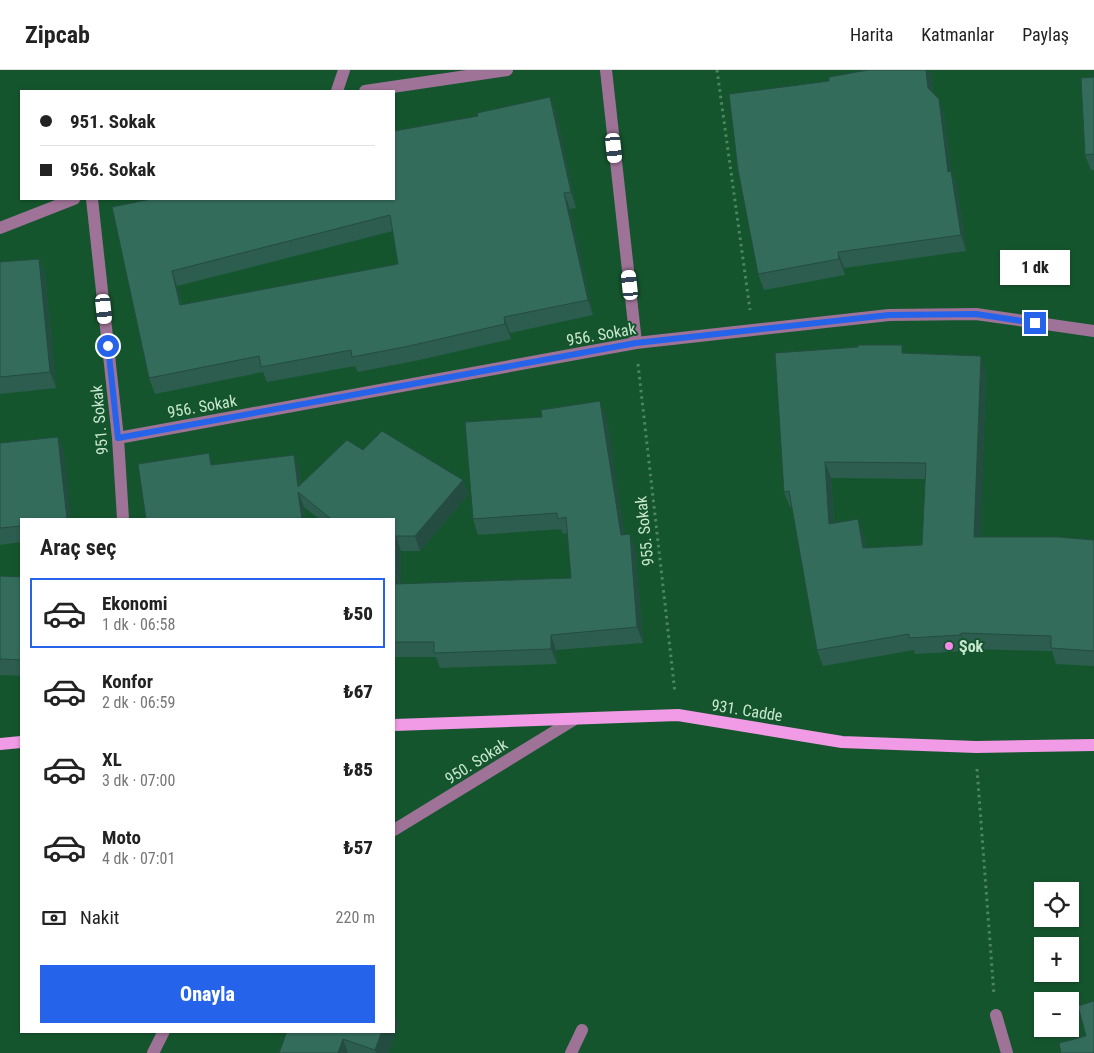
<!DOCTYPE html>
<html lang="tr">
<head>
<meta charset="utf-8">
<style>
  :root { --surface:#fff; --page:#f6f6f6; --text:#222; --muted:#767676; --line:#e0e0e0; --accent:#2563eb }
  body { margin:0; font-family:"Roboto Condensed",sans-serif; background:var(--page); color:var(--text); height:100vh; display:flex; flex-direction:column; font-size:19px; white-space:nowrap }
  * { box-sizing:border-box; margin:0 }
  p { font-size:16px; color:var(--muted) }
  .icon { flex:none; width:28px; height:28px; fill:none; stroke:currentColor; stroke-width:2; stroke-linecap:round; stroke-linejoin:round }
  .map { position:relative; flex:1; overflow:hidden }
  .drawer { position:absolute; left:20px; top:448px; width:375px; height:515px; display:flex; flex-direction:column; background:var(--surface); border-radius:0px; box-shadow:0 1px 4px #0004 }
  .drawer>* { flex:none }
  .hud { position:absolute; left:20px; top:20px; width:375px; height:110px; border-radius:0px; box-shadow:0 1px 4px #0004; display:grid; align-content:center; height:110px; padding:0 20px; background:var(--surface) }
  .buttons { position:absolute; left:1034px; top:812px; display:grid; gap:10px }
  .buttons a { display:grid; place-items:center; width:45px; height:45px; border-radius:0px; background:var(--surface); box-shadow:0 1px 4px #0004; font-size:25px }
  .end { position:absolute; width:22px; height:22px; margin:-11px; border:6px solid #2563eb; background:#fff; box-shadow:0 0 0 2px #fff }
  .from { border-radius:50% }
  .bubble { position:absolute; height:35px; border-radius:0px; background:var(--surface); box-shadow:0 1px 4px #0004; font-size:16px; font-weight:800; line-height:35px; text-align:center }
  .car { position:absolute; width:15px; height:30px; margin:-15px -8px; border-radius:6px; box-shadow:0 0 4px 1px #0007; background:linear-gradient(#fff 24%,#345 0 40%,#fff 0 76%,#345 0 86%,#fff 0) }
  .hud b { display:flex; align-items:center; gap:18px; height:48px; font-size:19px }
  .hud b+b { border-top:1px solid var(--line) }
  .hud i { width:12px; height:12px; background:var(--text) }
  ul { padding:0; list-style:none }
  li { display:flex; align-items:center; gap:15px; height:70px; margin:0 10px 8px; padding:0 10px; border:2px solid transparent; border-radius:0px }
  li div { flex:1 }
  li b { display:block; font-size:19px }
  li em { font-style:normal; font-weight:800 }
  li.current { border-color:var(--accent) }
  li>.icon { width:45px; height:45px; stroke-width:1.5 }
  h2 { padding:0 20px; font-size:22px; line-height:60px }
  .pay { display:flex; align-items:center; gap:12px; height:55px; padding:0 20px; font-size:19px }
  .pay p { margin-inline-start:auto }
  .action { display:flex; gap:10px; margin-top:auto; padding:10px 20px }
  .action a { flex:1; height:58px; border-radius:0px; background:var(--accent); color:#fff; font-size:20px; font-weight:800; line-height:58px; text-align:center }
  header { display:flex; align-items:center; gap:30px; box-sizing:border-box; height:70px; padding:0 25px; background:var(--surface); border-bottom:1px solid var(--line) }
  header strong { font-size:24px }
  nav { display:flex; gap:28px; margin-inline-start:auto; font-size:18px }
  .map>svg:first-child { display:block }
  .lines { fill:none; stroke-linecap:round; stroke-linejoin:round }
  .path { stroke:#508563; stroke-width:3; stroke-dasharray:2.5 4; stroke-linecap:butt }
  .minor { stroke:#9e7397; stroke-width:12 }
  .major { stroke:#f19ae5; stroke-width:12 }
  .wall { fill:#2d5d4f; fill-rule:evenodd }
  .shaded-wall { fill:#244c40 }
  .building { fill:#346c5c; stroke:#244c40; fill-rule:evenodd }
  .route { stroke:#2563eb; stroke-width:6 }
  .poi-dot { fill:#f888ea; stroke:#15552e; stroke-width:2 }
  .labels { text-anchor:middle; stroke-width:4; stroke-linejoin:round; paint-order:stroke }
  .street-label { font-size:16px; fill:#c8e7cf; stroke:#15552e }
  .poi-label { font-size:16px; font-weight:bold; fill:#c8e7cf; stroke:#15552e; text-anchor:start }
</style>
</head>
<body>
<header>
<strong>Zipcab</strong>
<nav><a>Harita</a><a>Katmanlar</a><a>Paylaş</a></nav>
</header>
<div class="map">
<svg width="1094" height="983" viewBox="0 0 1094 983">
  <rect width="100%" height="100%" fill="#15552e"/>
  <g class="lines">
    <g class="path">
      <path d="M717 0 750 240"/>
      <path d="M638 294 675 623"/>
      <path d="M977 699 994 925"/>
    </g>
    <g class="minor">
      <path d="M606 0 636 273"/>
      <path d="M337 21 344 0"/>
      <path d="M365 21 507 0"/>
      <path d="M92 129 118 368 123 449"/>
      <path d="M0 158 74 129"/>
      <path d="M118 368 636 273 753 260 889 245 976 244 1094 261"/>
      <path d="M394 760 575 649"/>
      <path d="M996 945 1007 983"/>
      <path d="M153 983 164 961"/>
      <path d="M571 983 582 960"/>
    </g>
    <g class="major">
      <path d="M394 655 678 645 842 672 976 677 1094 675"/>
      <path d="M0 674 21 672"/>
    </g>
  </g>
  <g class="wall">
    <path d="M931 5 933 23 944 45 951 101 957 117 966 181 844 198 845 205 764 220 758 204Z"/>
    <path d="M1094 7V100H1091L1085 85Z"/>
    <path d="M550 27 556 43 576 138 570 139 593 245 510 263 511 269 415 291 358 302 355 296 267 312 263 302 155 324 149 308 112 137 394 129 478 46ZM393 161 398 194 182 235 177 216Z"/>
    <path d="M39 189 45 205 56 318 0 324V192Z"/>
    <path d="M905 283 986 302 980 467 1094 470V596L1056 594 1052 581 967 579V581L915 584 914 580 823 596 817 580 792 437H790L784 422ZM831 408 925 409 922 475 866 478 864 465 834 453Z"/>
    <path d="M606 346 624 464H630L635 479 643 573 556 580 557 594 440 598 436 587H394V449H319L304 437 305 449H146L213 395 294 385 299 400 301 414 363 380 463 410 468 425 420 481H401V514L571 508 568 463 563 464 561 459 478 465 473 449Z"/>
    <path d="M58 367 64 383 21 449V472L0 475V373Z"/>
    <path d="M0 506 21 507V606L0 605Z"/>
    <path d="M399 954 388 983H279Z"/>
  </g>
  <g class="shaded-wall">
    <path d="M926 0H929L931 5 934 34 928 18Z"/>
    <path d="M550 27 556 43 576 138 571 122Z"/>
    <path d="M939 29 944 45 951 101 957 117 966 181 961 165 948 102Z"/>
    <path d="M564 123 570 139 593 245 588 230Z"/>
    <path d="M838 182 844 198 845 205 839 189Z"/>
    <path d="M39 189 45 205 56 318 50 302Z"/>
    <path d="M172 201 177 216 185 251 180 235Z"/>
    <path d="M504 247 510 263 511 269 505 254Z"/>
    <path d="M981 286 986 302 980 482 974 467Z"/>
    <path d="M600 331 606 346 627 480 621 465Z"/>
    <path d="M58 367 64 383 71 449H67Z"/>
    <path d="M209 383 214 398 211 395Z"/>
    <path d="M294 385 299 400 302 425 298 417Z"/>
    <path d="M825 392 831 408 835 470 829 454Z"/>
    <path d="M463 410 468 425 420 481 415 466Z"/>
    <path d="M298 422 304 437 305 449H302Z"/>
    <path d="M858 449 864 465 869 494 863 478Z"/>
    <path d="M630 464 635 479 643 573 637 557Z"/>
    <path d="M396 466 401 481V516L396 501Z"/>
    <path d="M396 502 401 518 396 514Z"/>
    <path d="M961 563 967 579V581L961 565Z"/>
    <path d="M551 565 556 580 557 594 551 579Z"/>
    <path d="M394 941 399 954 388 983H376L375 980 382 961H394Z"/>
    <path d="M343 969 348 983H338Z"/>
  </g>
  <g class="building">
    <path d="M868 0H926L928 18 939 29 948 102 951 101 961 165 838 182 839 189 758 204 738 100 729 24 829 11V7Z"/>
    <path d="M1094 7V84L1085 85 1081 8Z"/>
    <path d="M550 27 571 122 564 123 588 230 504 247 505 254 409 276 352 287 351 280 261 297 259 286 149 308 112 137 151 129H394V61L478 46 477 43ZM390 145 398 194 180 235 172 201Z"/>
    <path d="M39 189 50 302 0 307V192Z"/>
    <path d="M858 275H902V283L981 286 974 467H1058L1094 470V581L1051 578V566L961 563V565L909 568V564L817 580 789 421 784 422 775 283 858 277ZM825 392 926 393 922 475 863 478 858 449 829 454Z"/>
    <path d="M600 331 621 465 630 464 637 557 551 565V579L434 583V572H394V502H396V514L571 508 566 447 558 449 557 443 473 449 465 352 542 347 541 340Z"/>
    <path d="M382 361 463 410 415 466H396V501L394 500V449H331L298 422 302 449H146L138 394 209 383 211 395 294 385 298 417 347 370 363 380Z"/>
    <path d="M58 367 67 449H21V456L0 458V373Z"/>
    <path d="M0 506 21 507V590L0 589Z"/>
    <path d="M1094 931V983H1061L1059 973 1086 966 1078 936Z"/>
    <path d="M287 961H382L375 980 343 969 338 983H279Z"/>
  </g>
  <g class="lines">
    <path class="route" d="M108 276 118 368 636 273 889 245 976 244 1035 253"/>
  </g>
  <circle class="poi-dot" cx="949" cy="576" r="5"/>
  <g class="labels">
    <g class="street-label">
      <text transform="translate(601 264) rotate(-10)" y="6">956. Sokak</text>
      <text transform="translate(202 336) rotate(-10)" y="6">956. Sokak</text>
      <text transform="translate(99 350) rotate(-95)" y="6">951. Sokak</text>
      <text transform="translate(644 461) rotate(-96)" y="6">955. Sokak</text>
      <text transform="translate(747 640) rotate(9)" y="6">931. Cadde</text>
      <text transform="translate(476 691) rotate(-32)" y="6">950. Sokak</text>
    </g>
    <g class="poi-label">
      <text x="959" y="582">Şok</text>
    </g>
  </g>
</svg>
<div class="buttons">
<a><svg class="icon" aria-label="locate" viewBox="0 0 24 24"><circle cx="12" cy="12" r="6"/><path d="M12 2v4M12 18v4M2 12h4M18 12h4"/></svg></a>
<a>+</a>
<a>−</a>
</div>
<i class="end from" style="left:108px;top:276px"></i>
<i class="end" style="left:1035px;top:253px"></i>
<div class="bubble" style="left:1000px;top:180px;width:70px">1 dk</div>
<i class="car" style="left:614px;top:78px;rotate:174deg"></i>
<i class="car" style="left:630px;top:215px;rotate:354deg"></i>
<i class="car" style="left:104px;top:239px;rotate:174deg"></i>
<div class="hud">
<b><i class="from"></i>951. Sokak</b>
<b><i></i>956. Sokak</b>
</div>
<section class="drawer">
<h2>Araç seç</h2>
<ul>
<li class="current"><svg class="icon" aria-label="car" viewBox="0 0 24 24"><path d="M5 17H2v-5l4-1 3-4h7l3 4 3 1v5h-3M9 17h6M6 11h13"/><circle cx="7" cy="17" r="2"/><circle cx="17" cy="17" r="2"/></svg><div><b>Ekonomi</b><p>1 dk · 06:58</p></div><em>₺50</em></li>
<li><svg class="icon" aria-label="car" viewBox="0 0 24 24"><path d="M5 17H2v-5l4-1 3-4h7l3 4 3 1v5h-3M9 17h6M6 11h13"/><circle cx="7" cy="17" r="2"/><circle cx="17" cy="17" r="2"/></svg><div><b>Konfor</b><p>2 dk · 06:59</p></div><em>₺67</em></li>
<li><svg class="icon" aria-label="car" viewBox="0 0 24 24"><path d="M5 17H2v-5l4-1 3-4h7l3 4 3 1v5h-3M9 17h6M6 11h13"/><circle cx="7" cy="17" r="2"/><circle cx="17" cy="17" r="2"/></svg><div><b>XL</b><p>3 dk · 07:00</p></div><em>₺85</em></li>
<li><svg class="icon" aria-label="car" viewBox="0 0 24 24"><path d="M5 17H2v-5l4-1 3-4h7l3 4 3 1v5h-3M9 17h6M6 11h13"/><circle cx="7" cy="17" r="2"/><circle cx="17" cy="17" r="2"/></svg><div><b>Moto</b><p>4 dk · 07:01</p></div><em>₺57</em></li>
</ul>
<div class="pay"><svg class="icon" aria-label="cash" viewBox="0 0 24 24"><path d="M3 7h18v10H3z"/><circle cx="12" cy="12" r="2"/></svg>Nakit<p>220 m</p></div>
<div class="action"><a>Onayla</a></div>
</section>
</div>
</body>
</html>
